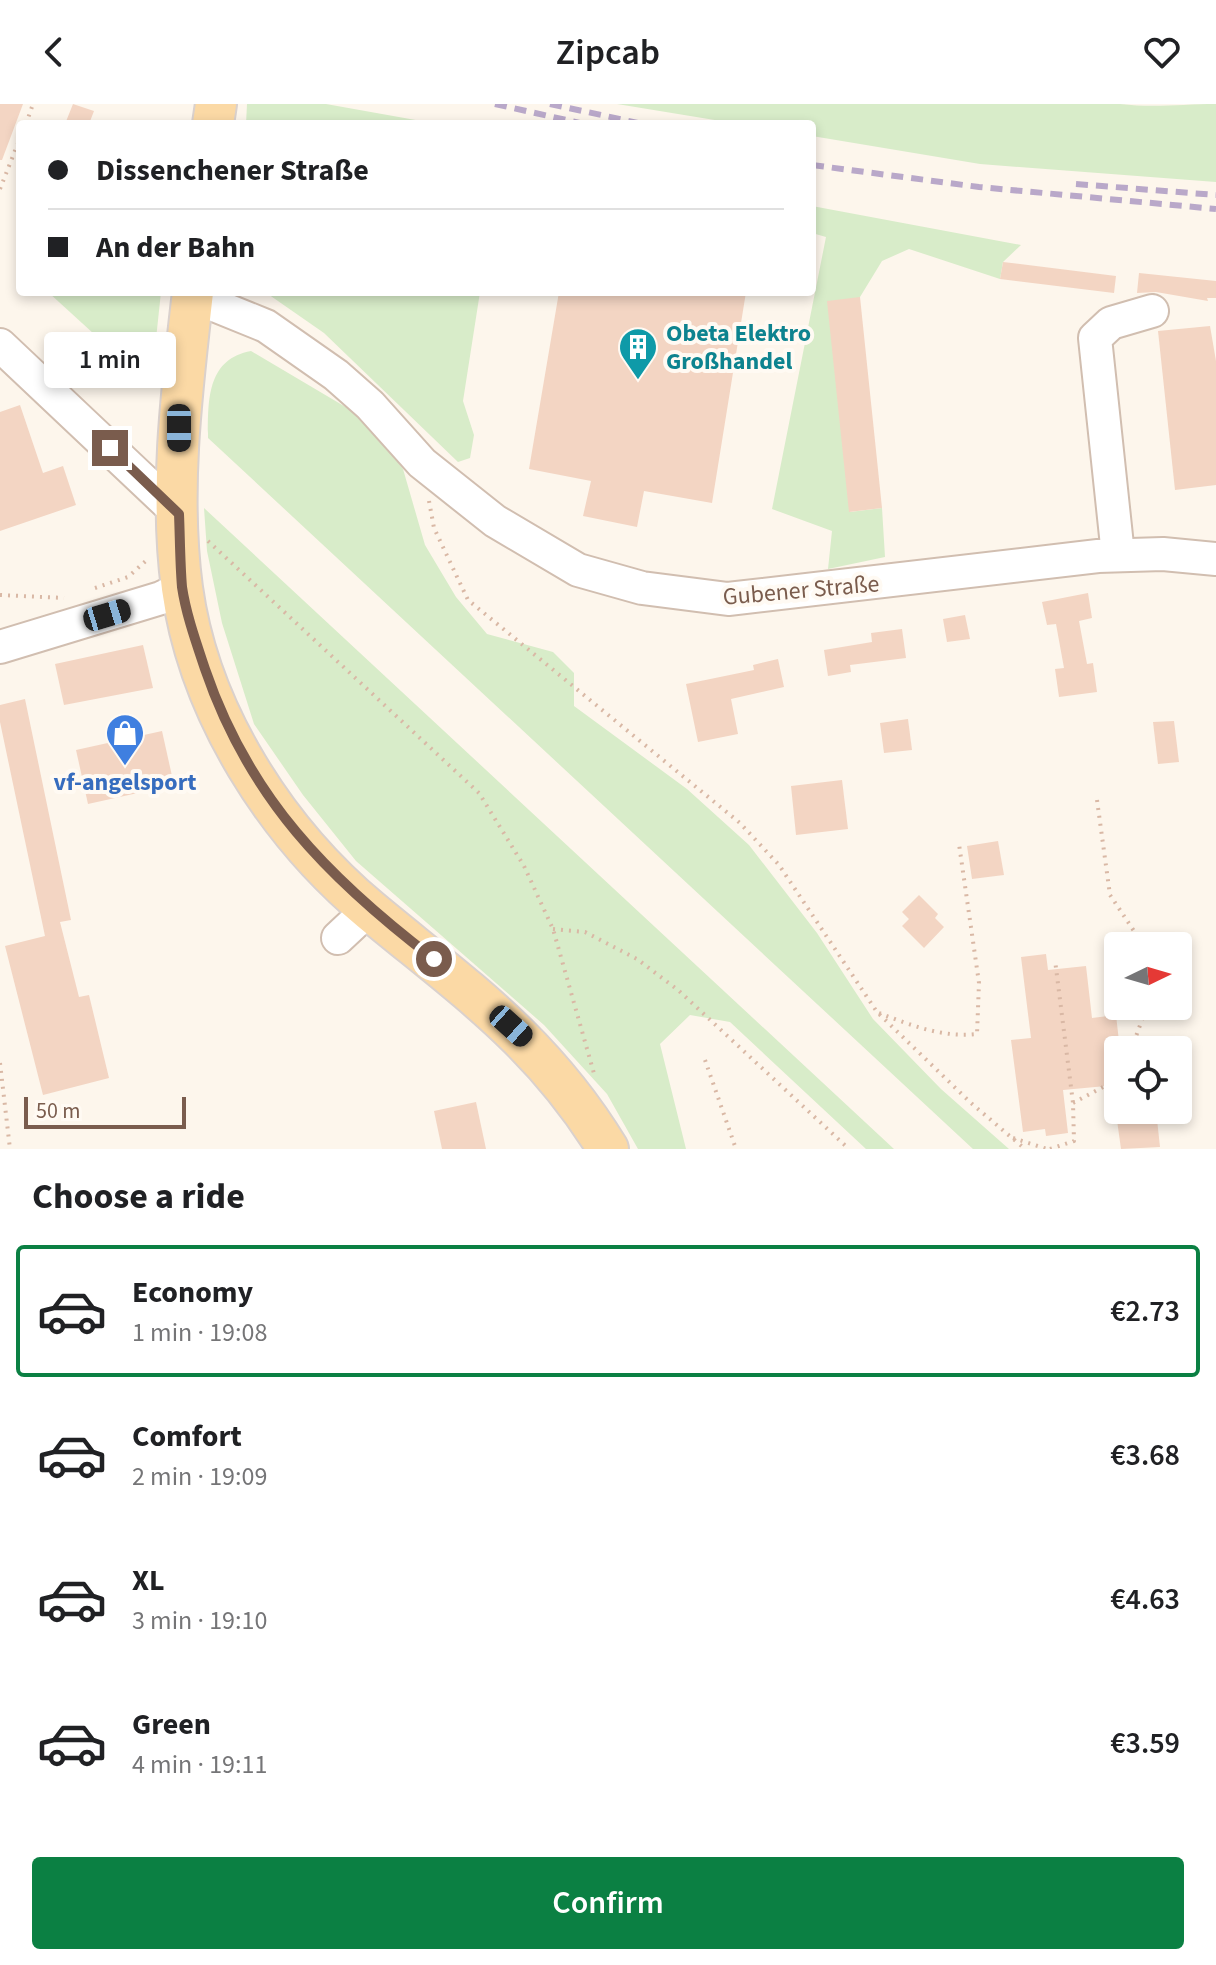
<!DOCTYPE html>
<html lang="en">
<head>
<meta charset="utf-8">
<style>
  :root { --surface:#fff; --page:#f6f6f6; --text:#202124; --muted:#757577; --line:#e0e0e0; --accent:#0b8043 }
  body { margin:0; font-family:"Source Sans 3",sans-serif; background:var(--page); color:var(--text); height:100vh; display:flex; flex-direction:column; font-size:30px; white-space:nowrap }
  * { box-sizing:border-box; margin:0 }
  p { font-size:26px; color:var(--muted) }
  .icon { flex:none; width:44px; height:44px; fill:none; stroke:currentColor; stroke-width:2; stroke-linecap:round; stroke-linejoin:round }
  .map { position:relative; height:1045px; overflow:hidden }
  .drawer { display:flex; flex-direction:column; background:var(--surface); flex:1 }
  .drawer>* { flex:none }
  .guide { position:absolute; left:16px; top:16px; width:800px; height:176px; border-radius:8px; box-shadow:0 4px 12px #0003; display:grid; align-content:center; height:176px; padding:0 32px; background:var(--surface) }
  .needle { width:52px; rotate:85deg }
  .controls { position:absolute; left:1104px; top:828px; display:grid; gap:16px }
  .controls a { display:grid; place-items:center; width:88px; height:88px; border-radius:8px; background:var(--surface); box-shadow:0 4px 12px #0003; font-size:40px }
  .scale { position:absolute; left:24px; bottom:20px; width:162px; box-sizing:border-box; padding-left:8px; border:4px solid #7a5c4d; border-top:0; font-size:22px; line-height:28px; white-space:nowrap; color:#7a5c4d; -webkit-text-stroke:6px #fffaf3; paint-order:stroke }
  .end { position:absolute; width:36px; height:36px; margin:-18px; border:10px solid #7a5c4d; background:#fff; box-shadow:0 0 0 4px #fff }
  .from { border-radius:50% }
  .bubble { position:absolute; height:56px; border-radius:8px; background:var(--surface); box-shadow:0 4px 12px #0003; font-size:26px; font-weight:600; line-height:56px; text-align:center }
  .car { position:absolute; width:24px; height:48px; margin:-24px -12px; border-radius:10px; box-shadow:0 0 6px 2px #0007; background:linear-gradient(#222 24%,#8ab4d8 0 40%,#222 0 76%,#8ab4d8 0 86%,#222 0) }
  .guide b { display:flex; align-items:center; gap:28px; height:76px; font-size:30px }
  .guide b+b { border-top:2px solid var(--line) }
  .guide i { width:20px; height:20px; background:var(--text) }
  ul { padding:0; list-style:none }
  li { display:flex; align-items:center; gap:24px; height:132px; margin:0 16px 12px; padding:0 16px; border:4px solid transparent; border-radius:8px }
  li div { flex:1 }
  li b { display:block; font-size:30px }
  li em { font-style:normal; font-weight:600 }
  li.selected { border-color:var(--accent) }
  li>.icon { width:72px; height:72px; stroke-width:1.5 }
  h2 { padding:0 32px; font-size:36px; line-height:96px }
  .primary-button { display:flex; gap:16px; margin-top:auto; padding:16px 32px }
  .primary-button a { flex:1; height:92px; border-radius:8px; background:var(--accent); color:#fff; font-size:32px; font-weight:600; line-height:92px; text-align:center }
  header { display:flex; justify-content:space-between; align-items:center; height:104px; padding:0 32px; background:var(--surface); font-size:36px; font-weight:600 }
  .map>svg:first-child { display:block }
  .green { fill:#d8ecc9 }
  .building { fill:#f3d5c3 }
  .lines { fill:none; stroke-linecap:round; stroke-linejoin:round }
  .minor-casing { stroke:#d1beb0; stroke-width:36 }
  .major-casing { stroke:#dad1cd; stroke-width:44 }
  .path { stroke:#d9b8a5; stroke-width:4; stroke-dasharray:2 6; stroke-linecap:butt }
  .minor { stroke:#fff; stroke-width:32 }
  .major { stroke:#fbd9a5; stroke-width:40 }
  .rail { stroke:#b9a8c9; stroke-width:6; stroke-dasharray:12 8; stroke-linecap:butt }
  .route { stroke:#7a5c4d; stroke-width:10 }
  .labels { text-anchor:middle; stroke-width:8; stroke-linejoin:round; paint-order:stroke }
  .culture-label { font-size:24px; font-weight:bold; fill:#0d838f; stroke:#fffaf3; text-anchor:start }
  .street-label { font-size:24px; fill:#7a5c4d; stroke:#fffaf3 }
  .shop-label { font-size:24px; font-weight:bold; fill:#366cbe; stroke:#fffaf3 }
</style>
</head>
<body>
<header><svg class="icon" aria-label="back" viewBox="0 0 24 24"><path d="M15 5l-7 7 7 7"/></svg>Zipcab<svg class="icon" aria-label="heart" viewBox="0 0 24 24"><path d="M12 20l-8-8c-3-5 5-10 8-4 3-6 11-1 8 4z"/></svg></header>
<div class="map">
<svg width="1216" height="1045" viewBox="0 0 1216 1045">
  <rect width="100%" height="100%" fill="#fdf6ec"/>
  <g class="green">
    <path d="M247 0H326L438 20H246Z"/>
    <path d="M617 0H1120C1154 4 1182 0 1216 0V78L980 60 812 32V20H739Z"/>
    <path d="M812 102 1021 141 1003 158 1000 175 909 145 882 157 860 193 850 408 882 404 885 453 828 465 832 427 772 405 826 133 812 129Z"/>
    <path d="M48 188H161L151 282Z"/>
    <path d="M265 188H480L463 297 474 331 470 354 458 358 324 229Z"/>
    <path d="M251 247 349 305 383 338 403 365 425 441 456 493 487 530 553 548 574 569V602L687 685 749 741 817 829 873 915 941 985 1009 1045H973L208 334C208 296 207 255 251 247Z"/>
    <path d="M204 404 894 1045H866L730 918 690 911 660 940 686 1045H638L607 990 544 921 356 757 303 691 254 620 222 519 207 447Z"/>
  </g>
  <g class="building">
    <path d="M0 0H23L2 56H0Z"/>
    <path d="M73 0 94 7 89 20H65Z"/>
    <path d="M1003 158 1116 172 1114 189 1000 175Z"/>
    <path d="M1139 169 1216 177V194H1207L1208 197 1156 188 1137 189Z"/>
    <path d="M559 188H746L712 399 644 387 637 423 583 412 591 377 529 365Z"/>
    <path d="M860 193 882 404 849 408 827 197Z"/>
    <path d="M1210 222 1216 257V381L1175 386 1158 227Z"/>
    <path d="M20 301 43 369 63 362 76 401 0 427V308Z"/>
    <path d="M1088 489 1092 514 1079 517 1087 560 1093 559 1097 588 1059 593 1055 565 1064 564 1056 520 1047 521 1042 498Z"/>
    <path d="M965 511 970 535 947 538 943 515Z"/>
    <path d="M902 525 906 554 850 561 851 568 828 572 824 546 872 538 871 529Z"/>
    <path d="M143 541 153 584 64 601 55 560Z"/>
    <path d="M778 555 784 583 731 595 738 630 698 638 686 580 754 566 753 561Z"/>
    <path d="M25 595 71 816 60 818 79 893 89 891 109 974 43 991 5 842 45 832 0 618V601Z"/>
    <path d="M908 615 912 646 884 649 880 619Z"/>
    <path d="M1174 617 1179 658 1158 660 1153 618Z"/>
    <path d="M162 627 174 681 88 700 76 646Z"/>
    <path d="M842 676 848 725 796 731 791 682Z"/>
    <path d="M998 737 1004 771 972 775 967 742Z"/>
    <path d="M919 791 938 810 935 814 944 823 924 844 902 822 909 815 902 808Z"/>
    <path d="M1046 850 1048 866 1086 862 1092 914 1116 911 1120 946 1118 966 1104 967 1106 982 1063 986 1068 1029 1046 1032 1045 1025 1023 1028 1011 936 1031 934 1021 853Z"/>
    <path d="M476 998 486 1045H442L434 1007Z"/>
    <path d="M1141 1006H1156L1160 1043 1121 1045 1116 1009Z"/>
  </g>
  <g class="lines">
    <defs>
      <g id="minor">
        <path d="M192 192 266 222 336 271 370 301 422 359 495 417 578 466 642 484 728 495 1098 452 1163 450 1216 455"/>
        <path d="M0 241 179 410"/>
        <path d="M1118 451 1095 234 1111 219 1152 207"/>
        <path d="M0 543 161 494 182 484"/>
        <path d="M338 834 369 805"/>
      </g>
      <g id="major">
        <path d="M213 20 216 0"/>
        <path d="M193 188C182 284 169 387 182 484 199 608 276 728 371 807 465 885 542 937 608 1045"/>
      </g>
    </defs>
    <use href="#minor" class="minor-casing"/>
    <use href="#major" class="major-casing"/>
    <g class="path">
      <path d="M26 20 33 0"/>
      <path d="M0 85 20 34"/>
      <path d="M429 397 434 424 468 496 740 719 779 761 877 908 971 999 1025 1045"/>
      <path d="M208 437 479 689 524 762 553 825 595 973"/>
      <path d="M95 484 128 473 149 454"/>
      <path d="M0 491 64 494"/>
      <path d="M1097 696 1110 791 1138 833 1139 842"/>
      <path d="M553 825 585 828 637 855 678 886 849 1045"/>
      <path d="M879 909C910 921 943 934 977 930L979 879 959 740"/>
      <path d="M1131 946 1143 913 1142 902"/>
      <path d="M705 956 736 1045"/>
      <path d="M0 959 10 1045"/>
      <path d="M1073 999 1118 975"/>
      <path d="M1013 1034 1047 1045"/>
      <path d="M1050 1045 1074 1037 1073 999 1055 856"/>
    </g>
    <use href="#minor" class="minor"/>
    <use href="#major" class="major"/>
    <g class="rail">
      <path d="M495 0 584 20"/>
      <path d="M550 0 643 20"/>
      <path d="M812 61 979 83 1216 105"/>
      <path d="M1076 80 1216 91"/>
    </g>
  </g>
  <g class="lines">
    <path class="route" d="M110 344 179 410C180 434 180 459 182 483 186 510 196 538 205 565 249 694 328 774 434 855"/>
  </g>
  <defs>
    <symbol id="building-pin" viewBox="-11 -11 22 30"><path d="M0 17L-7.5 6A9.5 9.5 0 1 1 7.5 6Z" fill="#0f9aa8" stroke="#fffaf3"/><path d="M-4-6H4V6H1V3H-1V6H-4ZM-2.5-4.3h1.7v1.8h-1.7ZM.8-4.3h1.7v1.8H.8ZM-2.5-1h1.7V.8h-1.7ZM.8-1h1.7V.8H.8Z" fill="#fff"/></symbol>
    <symbol id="shop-pin" viewBox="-11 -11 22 30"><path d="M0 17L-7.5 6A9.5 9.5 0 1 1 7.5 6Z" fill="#3f7fe0" stroke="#fffaf3"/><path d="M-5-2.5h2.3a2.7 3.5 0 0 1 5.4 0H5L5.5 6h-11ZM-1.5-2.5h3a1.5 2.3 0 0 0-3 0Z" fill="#fff"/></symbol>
  </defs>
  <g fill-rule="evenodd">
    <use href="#building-pin" x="616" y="221" width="44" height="60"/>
    <use href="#shop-pin" x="103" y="607" width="44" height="60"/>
  </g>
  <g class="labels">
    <g class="culture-label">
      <text x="666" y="237">Obeta Elektro<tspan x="666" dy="28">Großhandel</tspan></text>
    </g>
    <g class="street-label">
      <text transform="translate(801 486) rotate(-5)" y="8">Gubener Straße</text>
    </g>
    <g class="shop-label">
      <text x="125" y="686">vf-angelsport</text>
    </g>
  </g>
</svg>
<div class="controls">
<a><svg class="needle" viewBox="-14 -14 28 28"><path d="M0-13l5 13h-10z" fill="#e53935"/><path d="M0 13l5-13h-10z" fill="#757577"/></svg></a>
<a><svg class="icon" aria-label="locate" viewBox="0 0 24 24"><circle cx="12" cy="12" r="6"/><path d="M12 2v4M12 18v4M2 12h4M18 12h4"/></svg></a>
</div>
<div class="scale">50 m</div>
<i class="end from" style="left:434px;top:855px"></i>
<i class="end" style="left:110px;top:344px"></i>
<div class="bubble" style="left:44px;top:228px;width:132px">1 min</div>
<i class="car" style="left:179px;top:324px;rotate:180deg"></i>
<i class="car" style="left:107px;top:511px;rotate:73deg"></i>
<i class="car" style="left:511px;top:922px;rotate:132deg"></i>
<div class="guide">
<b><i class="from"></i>Dissenchener Straße</b>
<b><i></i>An der Bahn</b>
</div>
</div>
<section class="drawer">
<h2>Choose a ride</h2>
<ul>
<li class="selected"><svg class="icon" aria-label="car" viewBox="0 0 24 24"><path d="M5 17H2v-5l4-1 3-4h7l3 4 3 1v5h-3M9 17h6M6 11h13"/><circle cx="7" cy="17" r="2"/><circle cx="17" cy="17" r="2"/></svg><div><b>Economy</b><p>1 min · 19:08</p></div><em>€2.73</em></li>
<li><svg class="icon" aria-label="car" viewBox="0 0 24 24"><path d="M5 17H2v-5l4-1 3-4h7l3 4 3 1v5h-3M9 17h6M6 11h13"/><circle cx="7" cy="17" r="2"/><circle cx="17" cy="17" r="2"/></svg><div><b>Comfort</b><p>2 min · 19:09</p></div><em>€3.68</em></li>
<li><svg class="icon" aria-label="car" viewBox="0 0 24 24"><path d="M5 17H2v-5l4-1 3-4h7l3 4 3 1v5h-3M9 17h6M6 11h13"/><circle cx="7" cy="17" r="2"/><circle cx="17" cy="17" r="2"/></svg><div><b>XL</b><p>3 min · 19:10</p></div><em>€4.63</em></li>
<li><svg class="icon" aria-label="car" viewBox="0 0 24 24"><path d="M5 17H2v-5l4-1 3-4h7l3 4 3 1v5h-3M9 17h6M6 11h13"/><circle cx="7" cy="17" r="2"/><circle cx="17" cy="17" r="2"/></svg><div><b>Green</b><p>4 min · 19:11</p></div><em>€3.59</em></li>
</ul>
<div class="primary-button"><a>Confirm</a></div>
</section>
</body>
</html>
